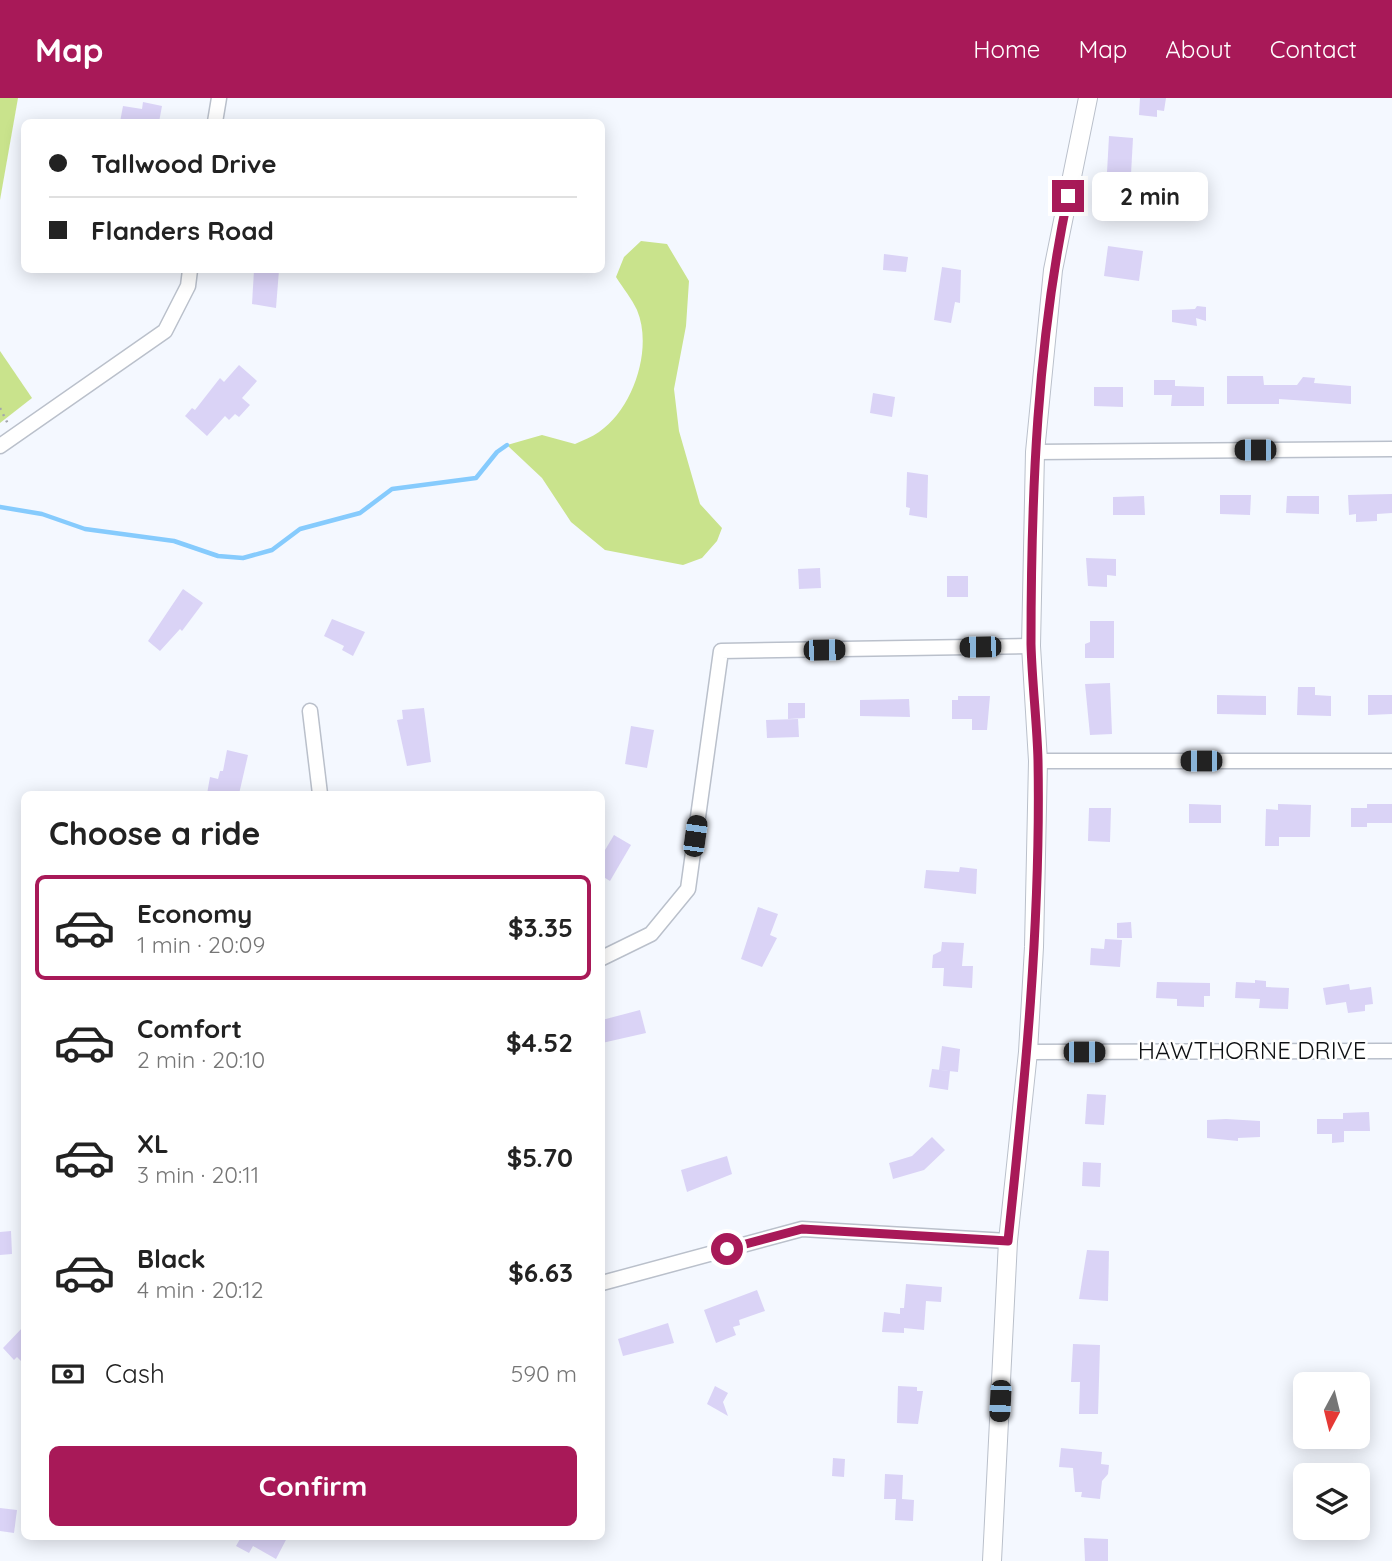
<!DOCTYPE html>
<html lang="en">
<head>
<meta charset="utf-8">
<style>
  :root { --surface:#fff; --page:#f2f2f2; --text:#222; --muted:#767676; --line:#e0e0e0; --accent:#a81958 }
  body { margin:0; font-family:Quicksand,sans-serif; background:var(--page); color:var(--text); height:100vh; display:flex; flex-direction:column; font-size:26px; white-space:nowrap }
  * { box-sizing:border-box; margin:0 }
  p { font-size:23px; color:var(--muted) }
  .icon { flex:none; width:38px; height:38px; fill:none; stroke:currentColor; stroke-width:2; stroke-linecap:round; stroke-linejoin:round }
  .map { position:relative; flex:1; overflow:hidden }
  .side { position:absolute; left:21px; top:693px; width:584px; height:749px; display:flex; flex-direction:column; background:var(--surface); border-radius:10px; box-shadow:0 4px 18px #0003 }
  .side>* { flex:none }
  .banner { position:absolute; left:21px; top:21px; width:584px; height:154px; border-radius:10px; box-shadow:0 4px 18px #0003; display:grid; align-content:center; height:154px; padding:0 28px; background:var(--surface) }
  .needle { width:46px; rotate:187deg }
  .controls { position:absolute; left:1293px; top:1274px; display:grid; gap:14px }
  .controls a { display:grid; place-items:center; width:77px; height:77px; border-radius:10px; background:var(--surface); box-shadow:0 4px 18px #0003; font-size:35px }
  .end { position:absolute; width:32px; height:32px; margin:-16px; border:9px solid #a81958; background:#fff; box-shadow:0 0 0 4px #fff }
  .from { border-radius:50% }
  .bubble { position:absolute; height:49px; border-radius:10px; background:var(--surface); box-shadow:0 4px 18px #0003; font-size:23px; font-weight:700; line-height:49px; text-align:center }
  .car { position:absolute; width:21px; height:42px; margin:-21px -10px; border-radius:9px; box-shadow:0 0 5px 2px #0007; background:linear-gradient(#222 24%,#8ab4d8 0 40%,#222 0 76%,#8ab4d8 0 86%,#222 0) }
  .banner b { display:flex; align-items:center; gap:24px; height:66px; font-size:26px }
  .banner b+b { border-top:2px solid var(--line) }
  .banner i { width:18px; height:18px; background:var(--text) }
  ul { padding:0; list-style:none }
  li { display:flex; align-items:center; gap:21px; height:105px; margin:0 14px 10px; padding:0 14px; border:4px solid transparent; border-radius:10px }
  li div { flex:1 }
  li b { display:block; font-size:26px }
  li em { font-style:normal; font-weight:700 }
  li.on { border-color:var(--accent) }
  li>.icon { width:63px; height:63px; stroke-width:1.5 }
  h2 { padding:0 28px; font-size:32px; line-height:84px }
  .pay { display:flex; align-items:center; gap:18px; height:77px; padding:0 28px; font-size:26px }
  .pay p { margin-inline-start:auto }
  .button { display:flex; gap:14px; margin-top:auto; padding:14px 28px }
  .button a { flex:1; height:80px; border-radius:10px; background:var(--accent); color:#fff; font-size:28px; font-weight:700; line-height:80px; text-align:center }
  header { display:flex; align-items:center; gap:42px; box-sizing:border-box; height:98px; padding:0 35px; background:var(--accent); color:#fff }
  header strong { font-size:33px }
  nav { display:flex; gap:38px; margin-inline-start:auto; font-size:24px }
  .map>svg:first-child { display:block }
  .green { fill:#c9e38c }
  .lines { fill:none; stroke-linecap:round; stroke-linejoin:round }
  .stream { stroke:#86cbfd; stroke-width:4.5 }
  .building { fill:#dad3f6 }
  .minor-casing { stroke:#bac0cb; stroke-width:17 }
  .tertiary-casing { stroke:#bac0cb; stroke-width:20 }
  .path { stroke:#a3a6ac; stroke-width:2.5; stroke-dasharray:2 5; stroke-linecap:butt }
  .minor { stroke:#fff; stroke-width:14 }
  .tertiary { stroke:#fff; stroke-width:18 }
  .route { stroke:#a81958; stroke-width:9 }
  .labels { text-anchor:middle; stroke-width:5; stroke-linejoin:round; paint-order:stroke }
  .street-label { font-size:24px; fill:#0f1114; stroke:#fff }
</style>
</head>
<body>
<header>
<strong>Map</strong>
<nav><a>Home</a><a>Map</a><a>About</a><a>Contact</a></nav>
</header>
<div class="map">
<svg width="1392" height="1463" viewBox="0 0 1392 1463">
  <rect width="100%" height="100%" fill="#f4f8ff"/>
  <g class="green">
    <path d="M0 0H18L0 102Z"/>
    <path d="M641 143 667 146 689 183 686 228 674 291 679 333 700 406 722 430 717 443 702 460 683 467 605 452 571 424 542 380 507 347 542 337 575 346C583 342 592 339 599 334 634 310 653 250 637 212 632 201 623 190 616 179L624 159Z"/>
    <path d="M0 253 32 300 0 325Z"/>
  </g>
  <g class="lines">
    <path class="stream" d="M0 409 42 416 85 431 174 443 218 458 243 460 272 452 300 431 360 415 392 391 476 380 497 354 507 347"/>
  </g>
  <g class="building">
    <path d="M1140 0H1166L1164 13 1157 12V19L1139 17Z"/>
    <path d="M143 4 162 8 159 24 145 22 144 24H120L123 8 142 11Z"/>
    <path d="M1109 38 1133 40 1130 94 1106 93Z"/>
    <path d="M1108 148 1143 153 1139 183 1104 178Z"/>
    <path d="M884 156 908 159 906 174 883 172Z"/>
    <path d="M942 169 961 172 960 205 955 204 951 225 934 222Z"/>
    <path d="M254 172H279L276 210 252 206Z"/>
    <path d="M1197 208 1206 209V223L1196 220 1197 228 1172 224V212L1195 211Z"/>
    <path d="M239 267 257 283 242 300 250 307 239 319 235 316 229 322 225 318 207 338 185 318 192 310 195 312 220 280 224 284Z"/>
    <path d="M1227 278H1263L1264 287H1297L1303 279 1315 280 1314 285 1351 288V306L1279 301V306H1227Z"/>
    <path d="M1154 282H1175V288L1204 289V308H1171L1172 297H1154Z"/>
    <path d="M1094 289H1123V309L1094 308Z"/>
    <path d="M873 295 895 299 892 319 870 315Z"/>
    <path d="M907 374 928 377 927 420 909 417 910 410 906 409Z"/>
    <path d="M1392 396V415L1377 416V423L1356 424V416L1349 417 1348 397Z"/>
    <path d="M1220 397H1251L1250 417 1220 416Z"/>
    <path d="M1144 398 1145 417H1113V399Z"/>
    <path d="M1287 398H1319V416L1286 415Z"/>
    <path d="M1086 460 1116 461V478L1107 477V489L1088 488Z"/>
    <path d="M820 470 821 490 799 491 798 471Z"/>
    <rect x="947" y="478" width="21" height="21"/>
    <path d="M183 491 203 505 182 533 180 531 160 553 148 543Z"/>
    <path d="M332 521 365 534 353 558 342 552 344 548 324 538Z"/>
    <path d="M1090 523H1114V560H1085V546L1090 544Z"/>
    <path d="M1110 585 1112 636 1090 637 1085 586Z"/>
    <path d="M1298 589H1315V597L1331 598V618L1297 617Z"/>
    <path d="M1217 597 1266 598V617L1217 616Z"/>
    <path d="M1368 597H1392V616L1368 617Z"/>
    <path d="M958 598H990L987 632H972V621H952V602H958Z"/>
    <path d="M909 601 910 619 860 618V602Z"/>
    <path d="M788 605H805V620L788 621Z"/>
    <path d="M424 610 431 664 407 668 397 622 403 621 402 612Z"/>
    <path d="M798 621 799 639 767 640 766 622Z"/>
    <path d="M631 628 654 632 647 670 625 666Z"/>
    <path d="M227 652 248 657 239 696H207L210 679 218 681 220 673H223Z"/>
    <path d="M1189 706 1221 707V725H1189Z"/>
    <path d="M1278 706 1311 707 1310 739H1279V748H1265L1266 711 1278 712Z"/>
    <path d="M1367 706H1392V725H1367V729H1351V710H1367Z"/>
    <path d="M1089 710H1111L1110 744 1088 743Z"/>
    <path d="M614 737 631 747 610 783 602 778V757Z"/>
    <path d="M960 769 977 771 976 796 924 790 926 772 959 774Z"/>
    <path d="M758 809 778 816 770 837 777 840 762 869 741 861Z"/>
    <path d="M1131 824 1132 840H1117V825Z"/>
    <path d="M1105 841 1122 842 1120 869 1090 867 1091 850 1104 851Z"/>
    <path d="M942 844 964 845 962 868H973L972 890 943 888 944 870H932L933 857 941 853Z"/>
    <path d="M1255 882 1266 883V889L1289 890 1288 911 1259 910 1260 901 1235 900 1236 884 1255 885Z"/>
    <path d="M1157 884 1210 885V898H1204V909L1177 908V901L1156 900Z"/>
    <path d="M1349 886 1350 892 1371 889 1373 906 1365 907V913L1348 915 1346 904 1326 907 1323 890Z"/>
    <path d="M640 912 646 935 602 945V922Z"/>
    <path d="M942 948 960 951 958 974 939 972Z"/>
    <path d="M932 971 950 973 948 992 929 989Z"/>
    <path d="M1087 996 1106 997 1104 1027 1085 1026Z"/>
    <path d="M1369 1014 1370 1033H1344V1044L1332 1045V1036H1317V1021H1343V1015Z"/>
    <path d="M1226 1021 1260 1023V1039L1238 1040V1043L1207 1040V1022Z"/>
    <path d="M932 1039 945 1052 924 1072 893 1081 889 1065 912 1058Z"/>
    <path d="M727 1058 732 1076 687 1094 681 1072Z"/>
    <path d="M1083 1064 1101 1065 1100 1089 1082 1088Z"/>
    <path d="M11 1133 12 1156 0 1157V1134Z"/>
    <path d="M1087 1152 1109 1153 1108 1203 1079 1201Z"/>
    <path d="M906 1186 942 1189 941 1204 926 1203 924 1232 904 1230V1235L882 1234 884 1214 900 1216V1210H904Z"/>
    <path d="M757 1192 765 1213 739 1222 740 1227 733 1229 736 1237 716 1245 704 1212Z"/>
    <path d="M668 1225 674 1245 623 1258 618 1241Z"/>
    <path d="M24 1228V1266L17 1259 14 1262 3 1250Z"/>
    <path d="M1073 1246 1100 1247 1098 1316H1079L1080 1284H1071Z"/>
    <path d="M715 1288 728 1295 723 1304 728 1318 707 1306Z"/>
    <path d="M898 1288 917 1289V1293H923L918 1326 897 1325Z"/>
    <path d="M1061 1350 1102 1354 1101 1366 1109 1367 1108 1376 1102 1383 1100 1401 1081 1399 1082 1394H1075L1073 1370 1059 1369Z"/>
    <path d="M833 1360 845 1361 844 1379 832 1378Z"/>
    <path d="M885 1376 903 1377 902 1401 914 1402 913 1423 895 1422 896 1401H884Z"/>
    <path d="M0 1410 17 1412 14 1435 0 1433Z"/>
    <path d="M236 1438H288L276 1461 253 1448 249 1455 236 1448 240 1441Z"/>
    <path d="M1084 1440 1108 1441V1463H1085Z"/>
  </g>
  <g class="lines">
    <defs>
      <g id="minor">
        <path d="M215 24 219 0"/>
        <path d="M0 348 165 233 188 188 190 172"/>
        <path d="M1035 354 1392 351"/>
        <path d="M310 613 320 696"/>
        <path d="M1038 663H1392"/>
        <path d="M602 860 651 836 688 791 721 553 1031 548"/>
        <path d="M1028 954 1392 953"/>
        <path d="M602 1185 802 1131 1008 1143"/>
      </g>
      <path id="tertiary" d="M992 1463 1008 1143 1028 954 1034 849 1038 663 1031 548 1035 354 1053 172 1088 0"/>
    </defs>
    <use href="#minor" class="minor-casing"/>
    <use href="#tertiary" class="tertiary-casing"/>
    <path class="path" d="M0 310 8 326"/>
    <use href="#minor" class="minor"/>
    <use href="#tertiary" class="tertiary"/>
  </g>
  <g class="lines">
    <path class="route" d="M727 1151 802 1131 1008 1143C1025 983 1041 823 1038 662 1037 624 1032 585 1031 546 1031 396 1037 245 1068 98"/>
  </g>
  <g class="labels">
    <g class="street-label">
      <text x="1252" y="961">HAWTHORNE DRIVE</text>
    </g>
  </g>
</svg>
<div class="controls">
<a><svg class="needle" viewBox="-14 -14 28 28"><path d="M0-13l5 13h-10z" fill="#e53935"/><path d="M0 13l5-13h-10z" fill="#767676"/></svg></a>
<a><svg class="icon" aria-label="layers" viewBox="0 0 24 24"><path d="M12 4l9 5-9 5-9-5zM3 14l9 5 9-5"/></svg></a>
</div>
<i class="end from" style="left:727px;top:1151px"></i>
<i class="end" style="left:1068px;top:98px"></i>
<div class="bubble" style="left:1092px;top:74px;width:116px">2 min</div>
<i class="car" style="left:1255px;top:352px;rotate:270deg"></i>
<i class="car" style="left:980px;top:549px;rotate:269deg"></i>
<i class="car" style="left:824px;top:552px;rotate:89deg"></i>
<i class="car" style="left:1201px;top:663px;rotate:270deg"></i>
<i class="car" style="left:695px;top:738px;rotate:8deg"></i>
<i class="car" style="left:1084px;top:954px;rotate:90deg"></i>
<i class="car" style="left:1000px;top:1303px;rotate:183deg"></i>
<div class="banner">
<b><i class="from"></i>Tallwood Drive</b>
<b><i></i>Flanders Road</b>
</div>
<section class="side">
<h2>Choose a ride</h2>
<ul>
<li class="on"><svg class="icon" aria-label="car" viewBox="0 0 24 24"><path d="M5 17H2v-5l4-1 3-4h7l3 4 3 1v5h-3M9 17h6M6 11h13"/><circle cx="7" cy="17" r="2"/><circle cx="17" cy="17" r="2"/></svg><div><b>Economy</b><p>1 min · 20:09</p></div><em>$3.35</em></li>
<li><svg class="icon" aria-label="car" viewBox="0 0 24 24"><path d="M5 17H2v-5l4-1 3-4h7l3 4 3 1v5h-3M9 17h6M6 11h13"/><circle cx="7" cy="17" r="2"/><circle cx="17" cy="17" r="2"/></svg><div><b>Comfort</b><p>2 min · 20:10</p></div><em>$4.52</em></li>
<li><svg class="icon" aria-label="car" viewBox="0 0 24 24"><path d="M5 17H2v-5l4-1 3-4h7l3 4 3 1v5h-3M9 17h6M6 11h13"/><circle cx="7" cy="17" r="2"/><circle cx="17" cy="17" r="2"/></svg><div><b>XL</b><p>3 min · 20:11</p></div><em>$5.70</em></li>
<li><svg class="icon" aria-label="car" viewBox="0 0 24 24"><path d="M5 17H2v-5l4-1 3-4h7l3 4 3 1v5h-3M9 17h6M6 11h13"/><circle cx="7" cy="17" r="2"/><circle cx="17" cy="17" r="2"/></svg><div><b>Black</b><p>4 min · 20:12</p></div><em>$6.63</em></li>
</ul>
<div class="pay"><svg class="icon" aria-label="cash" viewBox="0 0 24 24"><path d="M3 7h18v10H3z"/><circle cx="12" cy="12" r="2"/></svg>Cash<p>590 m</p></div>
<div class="button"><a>Confirm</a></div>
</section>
</div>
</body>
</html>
